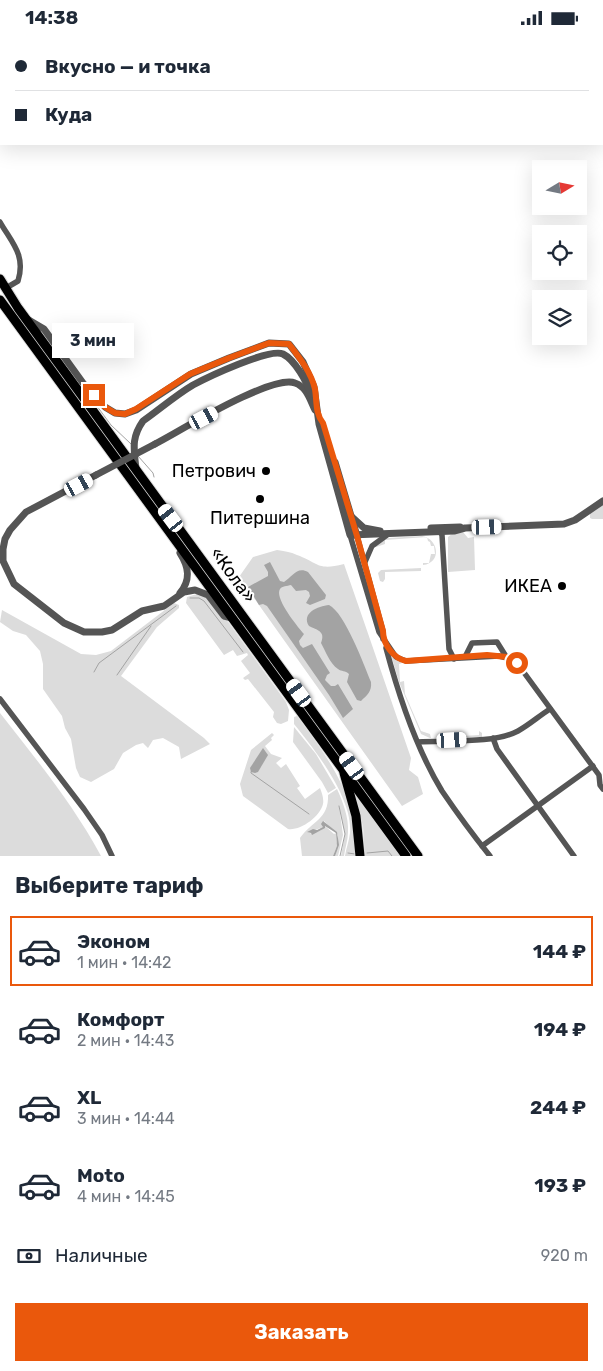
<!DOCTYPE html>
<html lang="ru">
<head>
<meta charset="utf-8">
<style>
  :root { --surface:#fff; --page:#f6f6f7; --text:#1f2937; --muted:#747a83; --line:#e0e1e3; --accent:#ea580c }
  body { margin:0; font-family:Rubik,sans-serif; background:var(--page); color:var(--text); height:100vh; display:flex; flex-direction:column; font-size:19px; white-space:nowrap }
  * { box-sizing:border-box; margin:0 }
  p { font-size:16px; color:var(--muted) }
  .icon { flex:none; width:28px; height:28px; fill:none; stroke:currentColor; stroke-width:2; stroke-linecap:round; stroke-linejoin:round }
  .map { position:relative; height:821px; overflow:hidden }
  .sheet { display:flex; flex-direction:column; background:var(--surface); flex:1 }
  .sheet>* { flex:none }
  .guide { position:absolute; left:0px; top:0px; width:604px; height:110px; box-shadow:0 5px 20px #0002; display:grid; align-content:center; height:110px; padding:0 15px; background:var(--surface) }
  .needle { width:32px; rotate:80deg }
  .buttons { position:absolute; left:532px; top:125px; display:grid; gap:10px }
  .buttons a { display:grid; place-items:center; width:55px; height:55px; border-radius:0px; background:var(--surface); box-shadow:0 5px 20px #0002; font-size:25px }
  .end { position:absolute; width:22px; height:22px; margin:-11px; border:6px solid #ea580c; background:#fff; box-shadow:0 0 0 2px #fff }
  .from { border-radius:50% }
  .bubble { position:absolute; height:35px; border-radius:0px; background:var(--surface); box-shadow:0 5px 20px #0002; font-size:16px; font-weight:700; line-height:35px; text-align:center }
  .car { position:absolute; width:15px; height:30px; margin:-15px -8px; border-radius:6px; box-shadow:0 0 4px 1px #0007; background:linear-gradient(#fff 24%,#345 0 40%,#fff 0 76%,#345 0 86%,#fff 0) }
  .guide b { display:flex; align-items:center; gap:18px; height:48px; font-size:19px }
  .guide b+b { border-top:1px solid var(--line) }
  .guide i { width:12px; height:12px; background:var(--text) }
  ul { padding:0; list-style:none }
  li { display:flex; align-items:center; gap:15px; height:70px; margin:0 10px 8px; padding:0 5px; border:2px solid transparent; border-radius:0px }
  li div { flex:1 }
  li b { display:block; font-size:19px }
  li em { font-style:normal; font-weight:700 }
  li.on { border-color:var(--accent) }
  li>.icon { width:45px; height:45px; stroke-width:1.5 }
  h2 { padding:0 15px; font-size:22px; line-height:60px }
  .pay { display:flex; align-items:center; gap:12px; height:55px; padding:0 15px; font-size:19px }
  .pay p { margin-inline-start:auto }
  .cta { display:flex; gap:10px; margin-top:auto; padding:10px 15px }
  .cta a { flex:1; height:58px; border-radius:0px; background:var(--accent); color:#fff; font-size:20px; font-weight:700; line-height:58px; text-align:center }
  .status { display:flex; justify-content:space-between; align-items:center; height:35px; padding:0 25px; background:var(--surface); direction:ltr }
  .status svg { height:14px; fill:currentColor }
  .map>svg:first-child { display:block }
  .green { fill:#dcdcdc }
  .water { fill:#a3a3a3 }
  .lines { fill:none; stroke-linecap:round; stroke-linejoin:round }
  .stream { stroke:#a3a3a3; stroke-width:1 }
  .primary-casing { stroke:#dbdbdb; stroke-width:11 }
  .minor { stroke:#555; stroke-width:5.5 }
  .tertiary { stroke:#555; stroke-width:7 }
  .primary { stroke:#000; stroke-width:9 }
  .rail-casing { stroke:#000; stroke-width:3 }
  .rail { stroke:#fff; stroke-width:1; stroke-dasharray:4; stroke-linecap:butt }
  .tertiary-bridge { stroke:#555; stroke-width:7 }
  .route { stroke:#ea580c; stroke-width:6 }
  .poi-dot { fill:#000; stroke:#fff; stroke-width:2 }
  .labels { text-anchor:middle; stroke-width:4; stroke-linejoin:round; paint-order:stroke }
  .poi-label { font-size:18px; fill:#000; stroke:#fff; text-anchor:end }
  .street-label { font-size:18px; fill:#000; stroke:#fff }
</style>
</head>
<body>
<div class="status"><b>14:38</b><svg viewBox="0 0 49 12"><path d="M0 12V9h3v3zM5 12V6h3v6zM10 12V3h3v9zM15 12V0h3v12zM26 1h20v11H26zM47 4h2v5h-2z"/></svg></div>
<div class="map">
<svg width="603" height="821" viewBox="0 0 603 821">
  <rect width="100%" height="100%" fill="#fff"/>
  <g class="green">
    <path d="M603 469V484H592L590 483V478Z"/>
    <path d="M463 497 468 503 474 502 475 535 448 537V502L452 499Z"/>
    <path d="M422 501C439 504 442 528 423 530V528H429L431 519H435L434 511H431L430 507 428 506 427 502 385 505V509L376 512 374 511 384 504 388 503Z"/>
    <path d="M277 515C283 516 291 517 297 520 319 528 317 536 344 529L411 723 409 735 418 742 423 759 402 771 239 542 253 522Z"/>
    <path d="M421 533V536L385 537V544L383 547 380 546 378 538 381 535Z"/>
    <path d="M197 559 203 560 218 573 286 667 289 675 288 686 281 689 277 688 273 682 274 677 248 644 245 645 243 643 250 638 241 626 248 620 247 618 237 621 233 615 224 620 186 568 187 562Z"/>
    <path d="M174 568 179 570V573L157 592 121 641 204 703 210 709 181 724 179 712 163 703 153 705 148 713 143 708 136 710 123 718 114 734 91 747 80 742 76 733 71 704 65 693 62 681 43 654V629L40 616 26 600 13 596 0 587 2 575 81 619 96 620 111 616Z"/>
    <path d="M391 620 394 624 402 628 399 629 400 647 404 646 405 659 421 696 430 699 431 703 479 700V696L482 698V702L430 703 421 699 399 647Z"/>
    <path d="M0 678C36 724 73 769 101 821H0Z"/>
    <path d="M297 681C323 716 344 743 354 786 356 797 356 810 357 821H345C346 814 349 806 350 798 353 763 315 715 294 689V682Z"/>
    <path d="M294 692 316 719 336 753 328 758 322 747 293 707Z"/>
    <path d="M272 698 274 700 271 703 272 705 265 711 271 719 282 723 276 728 281 733 286 729 300 751 297 753 305 764 320 753C322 758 324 764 323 769 320 782 300 796 288 794L243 761 240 749 251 715Z"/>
    <path d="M337 754C343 767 349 783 348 797 348 805 345 813 344 821H341L345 799 339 771 343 800 338 821H335L338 800 324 786V792L308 797 312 799 321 795 325 791 334 799 336 798 337 811 333 821H302L300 803C312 786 329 784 328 760Z"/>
    <path d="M354 759H357L402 821H365L363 791Z"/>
  </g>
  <g class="water">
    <path d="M270 527 280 546 284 547C292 542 297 531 308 537L326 560 325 564 310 570 306 568 310 561 309 557 306 555 296 556 291 550C287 551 282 551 280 554 274 563 298 592 304 599L299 606 300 610 303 613 312 609 330 638 327 640 325 645 331 651H335L338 649 353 674 343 683 329 660 267 571 263 569 259 570 248 552 268 541V537L264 530Z"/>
    <path d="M329 570C345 578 364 630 371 647 372 657 367 660 361 666L357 665 347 647 349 639C345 635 342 637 338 634 330 629 325 615 321 608 326 596 317 595 309 591 301 578 318 571 329 570Z"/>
    <path d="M263 713 268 720 258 737 255 738 251 737 250 733Z"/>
    <path d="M323 786 337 797 339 810 335 821H333L337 811 336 798 325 791V793L312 800 311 798 307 797 313 794 317 795 323 792 321 789Z"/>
  </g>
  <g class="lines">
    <g class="stream">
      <path d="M85 355 111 390 131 409"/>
      <path d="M138 421 153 438 154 442"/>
      <path d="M190 563H199L204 566 243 617"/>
      <path d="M94 637 99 628 176 571"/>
      <path d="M117 640 151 591"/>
      <path d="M251 737V738L309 779"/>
      <path d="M339 771 345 799 340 821"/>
      <path d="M348 818 355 819"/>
      <path d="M367 818 388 816 392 821"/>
    </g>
    <defs>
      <g id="primary">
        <path d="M0 244 18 273 418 821"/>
        <path d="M0 265 406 821"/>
        <path d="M344 738 356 781 360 821"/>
      </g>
    </defs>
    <use href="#primary" class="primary-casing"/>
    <g class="minor">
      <path d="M0 187C12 208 26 220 18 246L6 253"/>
      <path d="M438 494 442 500 449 614 454 624"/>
      <path d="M350 500 379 597 396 622 406 626 499 621 507 623 517 628 599 740 600 750 603 754"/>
      <path d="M357 501 383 596V604"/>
      <path d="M365 527 372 511 387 500"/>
      <path d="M386 613C398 658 417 715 442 756 457 778 473 800 490 821"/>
      <path d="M465 622 472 608 497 607 507 623"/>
      <path d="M0 664 84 774 102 800 112 821"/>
      <path d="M493 703 497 714 574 821"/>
      <path d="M418 707C447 705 493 709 518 696 529 690 539 681 550 674"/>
      <path d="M482 811 593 731"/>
    </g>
    <g class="tertiary">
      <path d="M27 284 44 294 83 348 105 372 115 378 125 379 136 375 191 339 229 323 269 308 289 309 303 327 314 352 319 389 350 500 454 496 465 493 564 489 575 485 603 466"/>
      <path d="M155 409C180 396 272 339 295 348 307 352 310 365 315 375"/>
      <path d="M335 427 357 501"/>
      <path d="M136 434C134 414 131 403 143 386 160 374 176 360 193 350 208 342 269 313 283 319 295 325 307 347 311 359"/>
      <path d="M96 440 26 477 10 495 5 504 3 514V526L14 549 64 588 84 597H102L112 595 142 576 164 571 184 557 195 555 208 560 224 581 232 583"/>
      <path d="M352 482 364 493 380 496"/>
      <path d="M431 493 460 492"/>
      <path d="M180 558C191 545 189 532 180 518"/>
    </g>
    <use href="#primary" class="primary"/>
    <defs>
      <path id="rail" d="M48 1 71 0"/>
    </defs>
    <use href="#rail" class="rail-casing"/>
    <use href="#rail" class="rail"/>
    <path class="tertiary-bridge" d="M96 440 155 409"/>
  </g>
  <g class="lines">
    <path class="route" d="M94 360 105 372 115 378 125 379 136 374 190 339 229 323 269 308 289 309C299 322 311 337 315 354 317 366 315 378 323 388L357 501 383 596C383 609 393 623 406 626L487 620 507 622 517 628"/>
  </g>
  <g class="poi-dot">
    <circle cx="266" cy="436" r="5"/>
    <circle cx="260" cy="464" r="5"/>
    <circle cx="562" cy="551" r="5"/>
  </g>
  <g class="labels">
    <g class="poi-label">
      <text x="256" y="442">Петрович</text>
      <text x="260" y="489" text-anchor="middle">Питершина</text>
      <text x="552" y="557">ИКЕА</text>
    </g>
    <g class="street-label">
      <text transform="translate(233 540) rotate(54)" y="6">«Кола»</text>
    </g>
  </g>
</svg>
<div class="buttons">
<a><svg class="needle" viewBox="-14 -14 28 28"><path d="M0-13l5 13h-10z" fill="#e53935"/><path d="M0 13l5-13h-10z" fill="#747a83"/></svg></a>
<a><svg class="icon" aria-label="locate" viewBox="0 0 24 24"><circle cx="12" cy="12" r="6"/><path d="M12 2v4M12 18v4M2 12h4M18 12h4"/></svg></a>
<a><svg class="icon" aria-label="layers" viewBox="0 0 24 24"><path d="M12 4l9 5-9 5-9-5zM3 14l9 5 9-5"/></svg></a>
</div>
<i class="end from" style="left:517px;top:628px"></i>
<i class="end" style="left:94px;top:360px"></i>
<div class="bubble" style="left:52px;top:288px;width:82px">3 мин</div>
<i class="car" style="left:204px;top:383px;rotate:62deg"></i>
<i class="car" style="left:79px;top:450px;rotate:62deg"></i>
<i class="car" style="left:171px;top:483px;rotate:323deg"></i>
<i class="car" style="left:487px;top:492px;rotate:88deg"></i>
<i class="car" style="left:299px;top:658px;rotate:324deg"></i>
<i class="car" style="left:452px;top:705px;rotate:87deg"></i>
<i class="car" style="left:352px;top:731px;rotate:324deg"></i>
<div class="guide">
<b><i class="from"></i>Вкусно — и точка</b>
<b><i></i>Куда</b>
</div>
</div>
<section class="sheet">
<h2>Выберите тариф</h2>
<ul>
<li class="on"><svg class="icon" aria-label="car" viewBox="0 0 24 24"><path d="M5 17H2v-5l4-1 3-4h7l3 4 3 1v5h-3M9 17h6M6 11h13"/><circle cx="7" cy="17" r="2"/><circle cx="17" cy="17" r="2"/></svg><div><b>Эконом</b><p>1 мин · 14:42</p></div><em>144 ₽</em></li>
<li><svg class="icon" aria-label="car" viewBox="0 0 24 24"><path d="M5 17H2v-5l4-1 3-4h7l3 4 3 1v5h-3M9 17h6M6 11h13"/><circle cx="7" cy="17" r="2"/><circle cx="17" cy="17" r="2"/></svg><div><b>Комфорт</b><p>2 мин · 14:43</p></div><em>194 ₽</em></li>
<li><svg class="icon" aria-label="car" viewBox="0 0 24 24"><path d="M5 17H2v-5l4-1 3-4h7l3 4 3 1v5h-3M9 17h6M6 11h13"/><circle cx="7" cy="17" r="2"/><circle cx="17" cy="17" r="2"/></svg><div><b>XL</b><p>3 мин · 14:44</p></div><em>244 ₽</em></li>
<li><svg class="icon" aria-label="car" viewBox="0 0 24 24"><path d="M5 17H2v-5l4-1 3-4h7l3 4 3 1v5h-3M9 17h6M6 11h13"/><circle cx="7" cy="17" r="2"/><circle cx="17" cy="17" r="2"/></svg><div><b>Moto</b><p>4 мин · 14:45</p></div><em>193 ₽</em></li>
</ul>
<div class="pay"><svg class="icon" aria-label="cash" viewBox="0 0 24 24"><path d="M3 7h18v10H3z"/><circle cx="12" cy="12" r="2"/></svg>Наличные<p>920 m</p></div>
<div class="cta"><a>Заказать</a></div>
</section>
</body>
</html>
